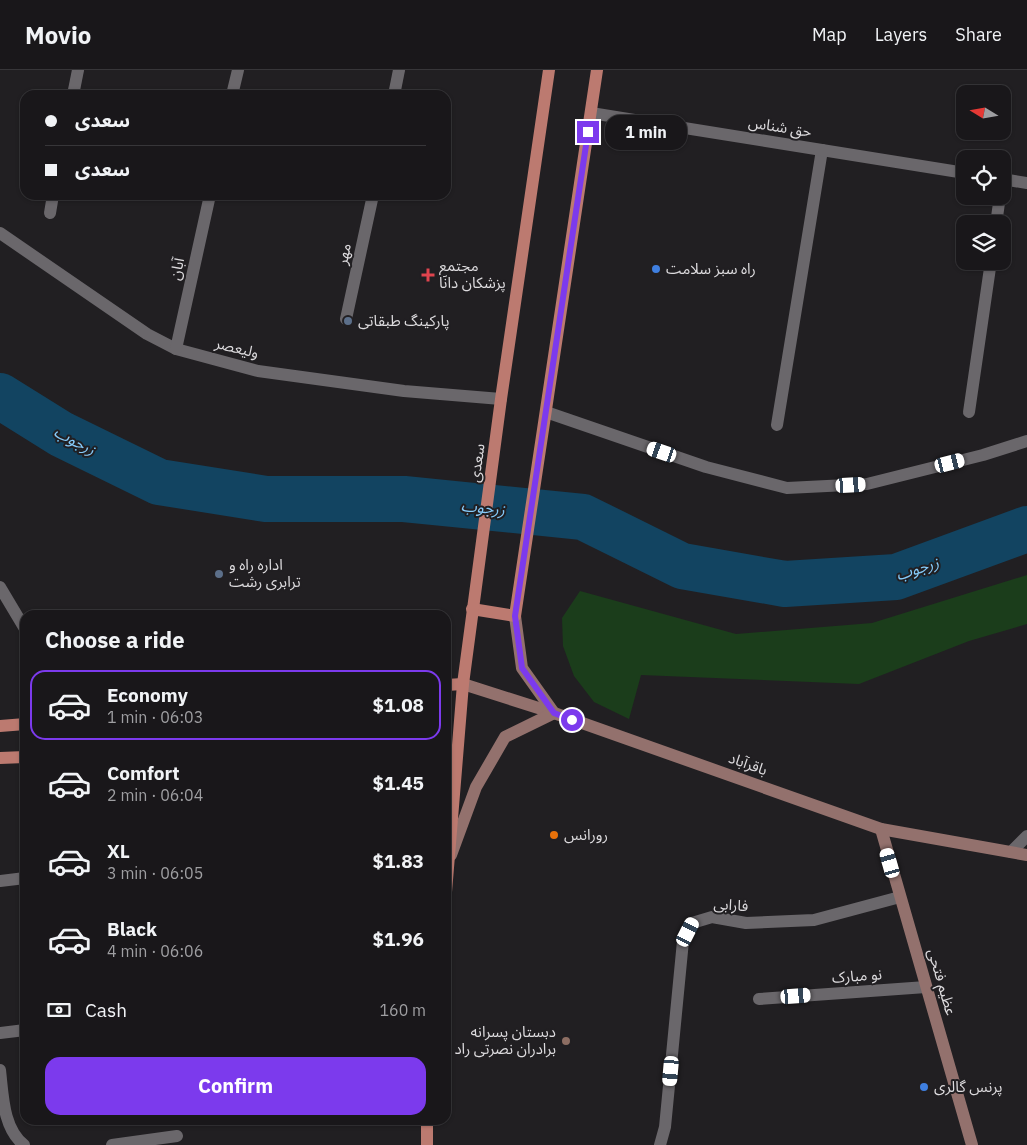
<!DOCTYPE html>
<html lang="en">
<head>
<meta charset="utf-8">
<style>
  :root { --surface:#19171a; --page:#262427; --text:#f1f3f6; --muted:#9f9fa2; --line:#373639; --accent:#7c3aed }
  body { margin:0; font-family:"IBM Plex Sans","Noto Sans Arabic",sans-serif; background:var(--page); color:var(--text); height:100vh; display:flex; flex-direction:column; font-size:19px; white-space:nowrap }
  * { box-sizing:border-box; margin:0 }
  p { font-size:16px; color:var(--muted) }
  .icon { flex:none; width:28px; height:28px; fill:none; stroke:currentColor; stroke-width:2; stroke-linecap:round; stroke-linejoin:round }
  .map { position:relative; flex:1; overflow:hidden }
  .sheet { position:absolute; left:20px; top:540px; width:431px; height:515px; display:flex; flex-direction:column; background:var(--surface); border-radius:15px; box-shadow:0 1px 4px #0004,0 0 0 1px var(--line) }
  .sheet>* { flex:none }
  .top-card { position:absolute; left:20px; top:20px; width:431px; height:110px; border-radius:15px; box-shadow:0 1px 4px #0004,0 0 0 1px var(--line); display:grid; align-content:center; height:110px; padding:0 25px; background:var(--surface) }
  .needle { width:32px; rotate:281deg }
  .buttons { position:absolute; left:956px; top:15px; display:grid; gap:10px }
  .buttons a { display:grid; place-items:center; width:55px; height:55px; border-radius:10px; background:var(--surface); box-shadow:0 1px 4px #0004,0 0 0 1px var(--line); font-size:25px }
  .end { position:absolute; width:22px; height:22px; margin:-11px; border:6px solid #7c3aed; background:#fff; box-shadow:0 0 0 2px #fff }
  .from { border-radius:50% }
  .bubble { position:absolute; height:35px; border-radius:15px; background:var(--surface); box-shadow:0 1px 4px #0004,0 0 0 1px var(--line); font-size:16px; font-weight:800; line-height:35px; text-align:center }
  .car { position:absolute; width:15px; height:30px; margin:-15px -8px; border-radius:6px; box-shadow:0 0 4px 1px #0007; background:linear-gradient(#fff 24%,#345 0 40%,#fff 0 76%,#345 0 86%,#fff 0) }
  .top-card b { display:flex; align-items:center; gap:18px; height:48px; font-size:19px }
  .top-card b+b { border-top:1px solid var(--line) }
  .top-card i { width:12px; height:12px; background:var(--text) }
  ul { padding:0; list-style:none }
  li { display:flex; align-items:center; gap:15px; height:70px; margin:0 10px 8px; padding:0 15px; border:2px solid transparent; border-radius:15px }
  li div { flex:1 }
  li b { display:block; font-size:19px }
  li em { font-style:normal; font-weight:800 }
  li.on { border-color:var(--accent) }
  li>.icon { width:45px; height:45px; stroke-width:1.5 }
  h2 { padding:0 25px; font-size:22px; line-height:60px }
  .pay { display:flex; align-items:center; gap:12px; height:55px; padding:0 25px; font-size:19px }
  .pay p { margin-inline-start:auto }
  .cta { display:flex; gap:10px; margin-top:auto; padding:10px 25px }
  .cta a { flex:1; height:58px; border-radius:15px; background:var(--accent); color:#fff; font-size:20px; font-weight:800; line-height:58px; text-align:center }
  header { display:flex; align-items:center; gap:30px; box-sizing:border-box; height:70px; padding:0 25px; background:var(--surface); border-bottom:1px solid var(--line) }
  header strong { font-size:24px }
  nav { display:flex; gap:28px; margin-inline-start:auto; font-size:18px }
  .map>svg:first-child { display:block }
  .green { fill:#1b3d1b }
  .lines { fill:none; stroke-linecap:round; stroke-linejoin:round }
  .river { stroke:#124461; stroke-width:46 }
  .lane { stroke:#6a676b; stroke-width:12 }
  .street { stroke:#6a676b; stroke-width:12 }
  .secondary { stroke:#93716d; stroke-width:12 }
  .primary { stroke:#bc7a70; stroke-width:12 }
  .route { stroke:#7c3aed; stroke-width:6 }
  .shop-dot { fill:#3f7fe0; stroke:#211f22; stroke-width:2 }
  .health-dot { fill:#e0444e; stroke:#211f22; stroke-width:2 }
  .service-dot { fill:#5c6f8a; stroke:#211f22; stroke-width:2 }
  .food-dot { fill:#e8710a; stroke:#211f22; stroke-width:2 }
  .education-dot { fill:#8d6e63; stroke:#211f22; stroke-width:2 }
  .labels { text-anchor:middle; stroke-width:4; stroke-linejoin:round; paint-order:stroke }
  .street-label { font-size:15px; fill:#dddbde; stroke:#211f22 }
  .poi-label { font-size:15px; fill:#dddbde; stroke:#211f22; text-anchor:start }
  .water-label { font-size:16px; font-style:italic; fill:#86cbfa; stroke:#211f22 }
</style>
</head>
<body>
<header>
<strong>Movio</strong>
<nav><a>Map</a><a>Layers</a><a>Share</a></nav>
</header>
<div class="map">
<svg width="1027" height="1075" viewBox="0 0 1027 1075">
  <rect width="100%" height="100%" fill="#211f22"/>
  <path class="green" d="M1027 505V554L969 571 859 614 641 605 629 649 594 632 574 606 563 576 562 548 580 521 736 564 872 553Z"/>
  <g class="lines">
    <path class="river" d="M0 326 61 364 159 412 266 429H404L583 447 682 496 785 514 896 507 1027 459"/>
    <g class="lane">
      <path d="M996 154 1000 126"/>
      <path d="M969 342 991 191"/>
      <path d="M777 355 822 80"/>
    </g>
    <g class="street">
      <path d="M73 25 78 0"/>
      <path d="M232 25 238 0"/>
      <path d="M394 25 399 0"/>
      <path d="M591 43 965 103"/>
      <path d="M1002 109 1027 113"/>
      <path d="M50 143 53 125"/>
      <path d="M0 163 147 264 176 279 258 301 404 321 501 329"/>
      <path d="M346 249 373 125"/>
      <path d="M176 279 210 125"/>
      <path d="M546 342 706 397 787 418 867 414 983 385 1027 371"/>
      <path d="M0 517 25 559"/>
      <path d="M1011 782 1027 766"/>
      <path d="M0 811 25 808"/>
      <path d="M759 929 926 917"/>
      <path d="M0 963 25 960"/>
      <path d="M0 1000C3 1026 3 1058 24 1075"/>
      <path d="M112 1075 177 1066"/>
      <path d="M660 1075 665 1057 683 871 692 853 712 847 746 853 814 850 900 827"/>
    </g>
    <g class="secondary">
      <path d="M515 546 522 598 554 643"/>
      <path d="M463 614 554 643 881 759 1027 785"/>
      <path d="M881 759 972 1075"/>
      <path d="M451 785 476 717 505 667 554 643"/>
    </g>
    <g class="primary">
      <path d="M472 539 515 546 597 0"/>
      <path d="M446 615 463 614"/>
      <path d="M0 656 25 654"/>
      <path d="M0 688 25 687"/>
      <path d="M446 822 463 614 501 329 549 0"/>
      <path d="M427 1050V1075"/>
    </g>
  </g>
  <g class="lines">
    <path class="route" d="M572 650 554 643 522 598 515 546 588 62"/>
  </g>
  <g class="shop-dot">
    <circle cx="656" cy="199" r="5"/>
    <circle cx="924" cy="1017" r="5"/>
  </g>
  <path class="health-dot" d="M425.5 197.5h5v5h5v5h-5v5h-5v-5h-5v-5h5z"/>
  <g class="service-dot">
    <circle cx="348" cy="251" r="5"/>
    <circle cx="219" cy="504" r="5"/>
  </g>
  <circle class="food-dot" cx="554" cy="765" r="5"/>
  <circle class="education-dot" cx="566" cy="971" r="5"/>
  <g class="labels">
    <g class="street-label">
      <text transform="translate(780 57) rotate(9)" y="5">حق شناس</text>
      <text transform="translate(344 184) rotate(-78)" y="5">مهر</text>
      <text transform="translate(177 199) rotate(-78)" y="5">آبان</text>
      <text transform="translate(237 278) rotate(14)" y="5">ولیعصر</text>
      <text transform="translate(477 393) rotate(-82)" y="5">سعدی</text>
      <text transform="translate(748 694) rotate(20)" y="5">باقرآباد</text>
      <text transform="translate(731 835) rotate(4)" y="5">فارابی</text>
      <text transform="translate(857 906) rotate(-4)" y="5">نو مبارک</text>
      <text transform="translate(942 912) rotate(74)" y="5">عظیم فتحی</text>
    </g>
    <g class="poi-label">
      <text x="439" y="201">مجتمع<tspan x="439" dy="17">پزشکان دانا</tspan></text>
      <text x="666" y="204">راه سبز سلامت</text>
      <text x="358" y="256">پارکینگ طبقاتی</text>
      <text x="229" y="500">اداره راه و<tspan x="229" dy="17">ترابری رشت</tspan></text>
      <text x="564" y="770">رورانس</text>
      <text x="556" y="967" text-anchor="end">دبستان پسرانه<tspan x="556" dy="17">برادران نصرتی راد</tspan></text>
      <text x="934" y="1022">پرنس گالری</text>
    </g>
    <g class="water-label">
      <text transform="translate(75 370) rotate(28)" y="6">زرجوب</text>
      <text transform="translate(483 437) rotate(6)" y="6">زرجوب</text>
      <text transform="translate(917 498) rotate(-18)" y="6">زرجوب</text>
    </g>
  </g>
</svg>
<div class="buttons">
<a><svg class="needle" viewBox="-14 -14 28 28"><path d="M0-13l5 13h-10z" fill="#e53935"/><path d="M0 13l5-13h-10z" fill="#9f9fa2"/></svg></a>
<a><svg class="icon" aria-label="locate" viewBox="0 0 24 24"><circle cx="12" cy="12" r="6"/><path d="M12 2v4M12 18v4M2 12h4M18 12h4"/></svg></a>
<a><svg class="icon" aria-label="layers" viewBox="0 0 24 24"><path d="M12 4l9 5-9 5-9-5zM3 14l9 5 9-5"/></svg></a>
</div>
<i class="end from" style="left:572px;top:650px"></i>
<i class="end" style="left:588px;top:62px"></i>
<div class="bubble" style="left:605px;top:45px;width:82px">1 min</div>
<i class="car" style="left:662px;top:382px;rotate:289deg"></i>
<i class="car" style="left:950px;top:393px;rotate:76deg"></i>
<i class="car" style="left:851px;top:415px;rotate:87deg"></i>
<i class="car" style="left:890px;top:793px;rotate:344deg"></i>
<i class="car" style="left:688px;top:862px;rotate:27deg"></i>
<i class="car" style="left:796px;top:926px;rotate:86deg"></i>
<i class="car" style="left:671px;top:1001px;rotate:185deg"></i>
<div class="top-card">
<b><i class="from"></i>سعدی</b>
<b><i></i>سعدی</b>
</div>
<section class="sheet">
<h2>Choose a ride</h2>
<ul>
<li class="on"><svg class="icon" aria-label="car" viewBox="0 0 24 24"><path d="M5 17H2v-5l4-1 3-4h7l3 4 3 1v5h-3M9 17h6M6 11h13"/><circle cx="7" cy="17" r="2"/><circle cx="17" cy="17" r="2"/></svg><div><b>Economy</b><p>1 min · 06:03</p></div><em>$1.08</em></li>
<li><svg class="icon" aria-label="car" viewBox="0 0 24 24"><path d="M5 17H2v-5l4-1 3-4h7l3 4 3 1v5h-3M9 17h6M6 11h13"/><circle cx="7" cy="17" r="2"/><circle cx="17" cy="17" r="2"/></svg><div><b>Comfort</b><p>2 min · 06:04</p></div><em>$1.45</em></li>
<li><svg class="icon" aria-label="car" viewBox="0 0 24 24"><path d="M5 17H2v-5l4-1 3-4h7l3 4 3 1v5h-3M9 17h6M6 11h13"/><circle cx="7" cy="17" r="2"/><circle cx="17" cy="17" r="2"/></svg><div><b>XL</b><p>3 min · 06:05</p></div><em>$1.83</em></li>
<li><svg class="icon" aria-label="car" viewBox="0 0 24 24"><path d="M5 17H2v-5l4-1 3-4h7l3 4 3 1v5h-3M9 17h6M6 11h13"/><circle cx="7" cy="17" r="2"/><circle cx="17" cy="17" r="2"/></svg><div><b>Black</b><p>4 min · 06:06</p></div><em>$1.96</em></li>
</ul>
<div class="pay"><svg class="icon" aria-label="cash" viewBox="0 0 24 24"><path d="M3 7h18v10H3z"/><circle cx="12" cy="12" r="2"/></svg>Cash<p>160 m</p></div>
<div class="cta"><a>Confirm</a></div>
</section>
</div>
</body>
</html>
